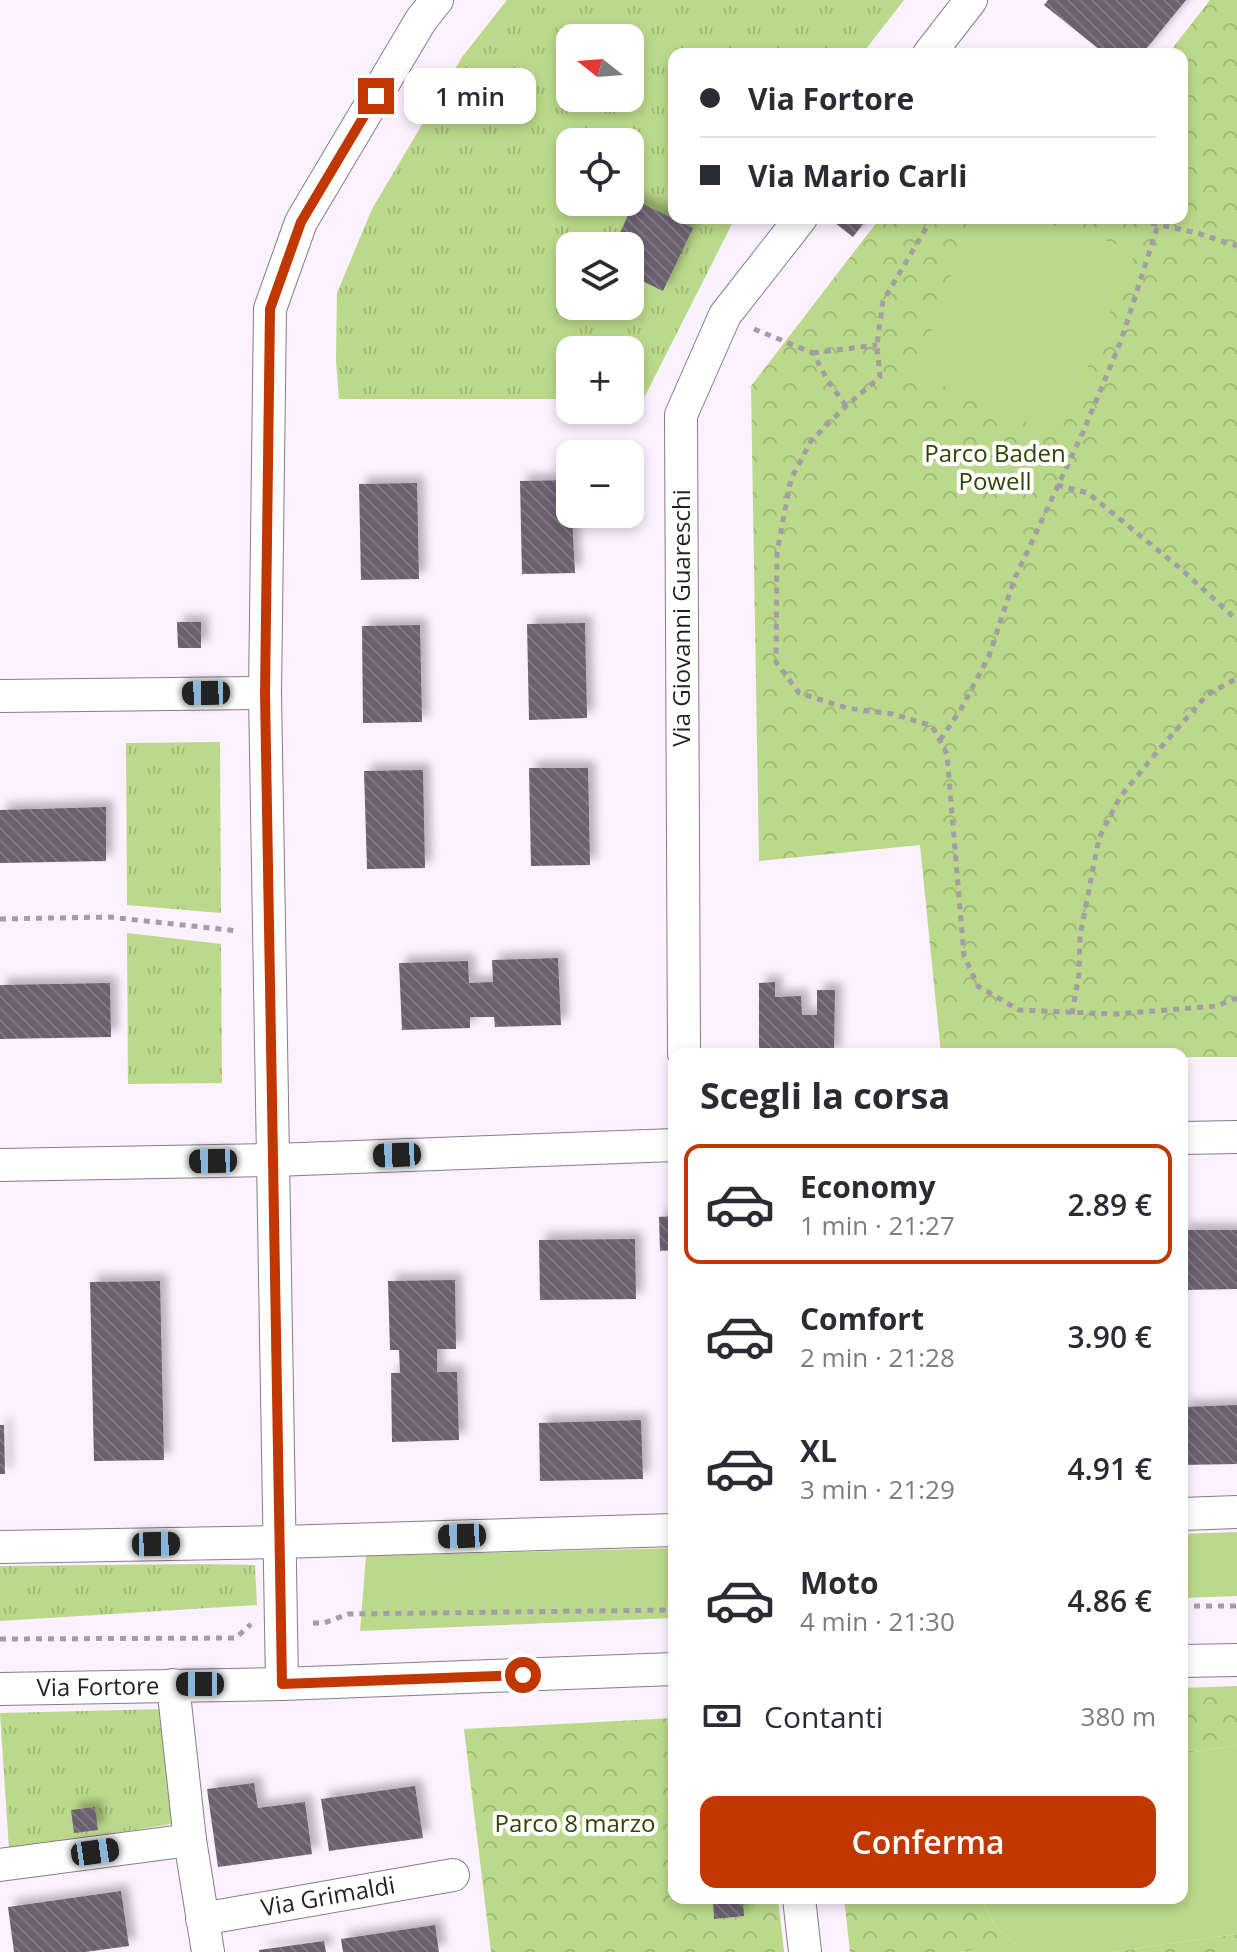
<!DOCTYPE html>
<html lang="it">
<head>
<meta charset="utf-8">
<style>
  :root { --surface:#fff; --page:#f2f2f3; --text:#2b2b33; --muted:#7c7c81; --line:#e1e1e2; --accent:#c03800 }
  body { margin:0; font-family:"Open Sans",sans-serif; background:var(--page); color:var(--text); height:100vh; display:flex; flex-direction:column; font-size:30px; white-space:nowrap }
  * { box-sizing:border-box; margin:0 }
  p { font-size:26px; color:var(--muted) }
  .icon { flex:none; width:44px; height:44px; fill:none; stroke:currentColor; stroke-width:2; stroke-linecap:round; stroke-linejoin:round }
  .map { position:relative; flex:1; overflow:hidden }
  .side { position:absolute; left:668px; top:1048px; width:520px; height:856px; display:flex; flex-direction:column; background:var(--surface); border-radius:16px; box-shadow:0 4px 12px #0003 }
  .side>* { flex:none }
  .top-card { position:absolute; left:668px; top:48px; width:520px; height:176px; border-radius:16px; box-shadow:0 4px 12px #0003; display:grid; align-content:center; height:176px; padding:0 32px; background:var(--surface) }
  .needle { width:52px; rotate:287deg }
  .tools { position:absolute; left:556px; top:24px; display:grid; gap:16px }
  .tools a { display:grid; place-items:center; width:88px; height:88px; border-radius:16px; background:var(--surface); box-shadow:0 4px 12px #0003; font-size:40px }
  .end { position:absolute; width:36px; height:36px; margin:-18px; border:10px solid #c03800; background:#fff; box-shadow:0 0 0 4px #fff }
  .from { border-radius:50% }
  .bubble { position:absolute; height:56px; border-radius:16px; background:var(--surface); box-shadow:0 4px 12px #0003; font-size:26px; font-weight:600; line-height:56px; text-align:center }
  .car { position:absolute; width:24px; height:48px; margin:-24px -12px; border-radius:10px; box-shadow:0 0 6px 2px #0007; background:linear-gradient(#222 24%,#8ab4d8 0 40%,#222 0 76%,#8ab4d8 0 86%,#222 0) }
  .top-card b { display:flex; align-items:center; gap:28px; height:76px; font-size:30px }
  .top-card b+b { border-top:2px solid var(--line) }
  .top-card i { width:20px; height:20px; background:var(--text) }
  ul { padding:0; list-style:none }
  li { display:flex; align-items:center; gap:24px; height:120px; margin:0 16px 12px; padding:0 16px; border:4px solid transparent; border-radius:16px }
  li div { flex:1 }
  li b { display:block; font-size:30px }
  li em { font-style:normal; font-weight:600 }
  li.selected { border-color:var(--accent) }
  li>.icon { width:72px; height:72px; stroke-width:1.5 }
  h2 { padding:0 32px; font-size:36px; line-height:96px }
  .pay { display:flex; align-items:center; gap:20px; height:88px; padding:0 32px; font-size:30px }
  .pay p { margin-inline-start:auto }
  .button { display:flex; gap:16px; margin-top:auto; padding:16px 32px }
  .button a { flex:1; height:92px; border-radius:16px; background:var(--accent); color:#fff; font-size:32px; font-weight:600; line-height:92px; text-align:center }
  .map>svg:first-child { display:block }
  .grass { fill:url(#grass-tufts); fill-rule:evenodd }
  .park { fill:url(#park-crowns) }
  .garden { fill:#bbd98a }
  .building { fill:url(#building-back-hatch); filter:url(#shadow) }
  .lines { fill:none; stroke-linecap:round; stroke-linejoin:round }
  .minor-casing { stroke:#867b8a; stroke-width:34 }
  .path { stroke:#a49ca7; stroke-width:5; stroke-dasharray:6 6; stroke-linecap:butt }
  .minor { stroke:#fff; stroke-width:32 }
  .route { stroke:#c03800; stroke-width:10 }
  .labels { text-anchor:middle; stroke-width:8; stroke-linejoin:round; paint-order:stroke }
  .park-label { font-size:24px; fill:#314501; stroke:#fff }
  .street-label { font-size:24px; fill:#241f26; stroke:#fff }
</style>
</head>
<body>
<div class="map">
<svg width="1237" height="1952" viewBox="0 0 1237 1952">
  <defs>
    <pattern id="grass-tufts" width="24" height="20" patternUnits="userSpaceOnUse" patternTransform="scale(2)"><rect width="24" height="20" fill="#bbd98a"/><path d="M3 7l-1-3M5 7V3M7 7l1-3M15 17l-1-3M17 17v-4M19 17l1-3" fill="none" stroke="#a1ba77"/></pattern>
    <pattern id="park-crowns" width="20" height="18" patternUnits="userSpaceOnUse" patternTransform="scale(2)"><rect width="20" height="18" fill="#bbd98a"/><path d="M2 6a3 3 0 1 1 6 0M12 15a3 3 0 1 1 6 0" fill="none" stroke="#a1ba77"/></pattern>
    <pattern id="building-back-hatch" width="6" height="6" patternUnits="userSpaceOnUse" patternTransform="scale(2)"><rect width="6" height="6" fill="#6a606f"/><path d="M-1 5l2 2M0 0l6 6M5-1l2 2" fill="none" stroke="#7f7783"/></pattern>
    <filter id="shadow"><feDropShadow dx="7" dy="-7" stdDeviation="4" flood-color="#0004"/></filter>
  </defs>
  <rect width="100%" height="100%" fill="#fbf1ff"/>
  <g class="grass">
    <path d="M507 0H904L862 54H674V218H735L644 398H630V350H570V399H339L336 360 337 293 372 209 462 57ZM570 38H630V98H570ZM570 142H630V202H570ZM570 246H630V306H570Z"/>
    <path d="M220 742 221 913 127 905 126 743Z"/>
    <path d="M127 933 221 944 222 1083 128 1084Z"/>
    <path d="M200 1564 255 1565 257 1605 0 1621V1566Z"/>
    <path d="M167 1709 178 1823 9 1850 0 1713Z"/>
  </g>
  <g class="park">
    <path d="M1210 0H1237V1057H1182V1054H941L920 845 759 861 751 386 880 218H1182V54H1168Z"/>
    <path d="M1237 1686V1745L1182 1754V1688Z"/>
    <path d="M674 1718V1898H778L784 1952H491L464 1729Z"/>
    <path d="M844 1898H980L997 1928 1016 1945 959 1952H850Z"/>
    <path d="M1237 1934V1952H1112Z"/>
  </g>
  <g class="garden">
    <path d="M971 218H1029L1136 250 1059 436 916 374Z"/>
    <path d="M1237 1532V1596L1182 1598V1534Z"/>
    <path d="M674 1548V1618L360 1631 366 1556Z"/>
    <path d="M1237 1745V1934L1112 1952H959L1015 1944 997 1928 980 1898H1182V1754Z"/>
  </g>
  <g class="building">
    <path d="M1048 0H1186L1142 54H1105L1044 5Z"/>
    <path d="M635 200 693 228 663 291 630 275V246H614Z"/>
    <path d="M840 218H868L853 237 835 223Z"/>
    <path d="M570 480 575 573 522 574 520 481Z"/>
    <path d="M417 483 419 579 361 580 359 484Z"/>
    <path d="M177 622H201V648H178Z"/>
    <path d="M585 623 587 718 529 720 527 624Z"/>
    <path d="M420 625 422 722 363 723 362 626Z"/>
    <path d="M529 768H588L590 865 531 866Z"/>
    <path d="M423 770 425 868 367 869 364 771Z"/>
    <path d="M106 807V861L0 863V810Z"/>
    <path d="M558 958 561 1025 495 1027 494 1017H470V1028L402 1030 399 963 468 961 469 983 493 982 492 960Z"/>
    <path d="M775 982V997L801 996 802 1015H817V990H835L834 1054H759V983Z"/>
    <path d="M110 983 111 1037 0 1039V985Z"/>
    <path d="M674 1216V1250L660 1251 659 1217Z"/>
    <path d="M1182 1230H1237V1289L1182 1290Z"/>
    <path d="M635 1239 636 1299 540 1300 539 1240Z"/>
    <path d="M455 1280 456 1349H437V1372H457L459 1440 392 1442 391 1373H400L399 1350H390L388 1281Z"/>
    <path d="M160 1281 164 1460 94 1461 90 1282Z"/>
    <path d="M1237 1405V1464L1182 1465V1407Z"/>
    <path d="M641 1420 643 1479 540 1481 539 1423Z"/>
    <path d="M0 1425H4L5 1474H0Z"/>
    <path d="M254 1783 258 1808 305 1802 312 1854 218 1867 207 1789Z"/>
    <path d="M415 1786 423 1838 329 1851 321 1799Z"/>
    <path d="M95 1807 98 1830 74 1833 71 1810Z"/>
    <path d="M121 1891 129 1946 85 1952H14L8 1907Z"/>
    <path d="M713 1898H743L744 1916 714 1919Z"/>
    <path d="M435 1925 439 1952H343L341 1939Z"/>
    <path d="M324 1941 326 1952H259V1950Z"/>
  </g>
  <g class="lines">
    <defs>
      <g id="minor">
        <path d="M929 54 971 0"/>
        <path d="M0 696 265 693"/>
        <path d="M684 1054 681 415 725 315 801 218"/>
        <path d="M1182 1138 1237 1137"/>
        <path d="M0 1165 274 1160 674 1145"/>
        <path d="M1182 1514 1237 1512"/>
        <path d="M0 1547 281 1542 674 1530"/>
        <path d="M1182 1661 1237 1660"/>
        <path d="M282 1684 265 693 270 309 301 222 421 20 437 0"/>
        <path d="M173 1685 190 1840 208 1952"/>
        <path id="s1" d="M0 1689 282 1684 674 1669"/>
        <path d="M0 1865 190 1840"/>
        <path d="M799 1898 805 1952"/>
        <path id="s2" d="M202 1919 453 1875"/>
      </g>
    </defs>
    <use href="#minor" class="minor-casing"/>
    <g class="path">
      <path d="M932 218 883 301 877 345 880 377 846 406 811 441 791 479 777 552 776 662 799 693 847 708 893 714 932 726 947 754 964 956 978 986 1019 1010 1116 1014 1217 1006 1237 998"/>
      <path d="M1128 218 1197 233 1237 246"/>
      <path d="M754 329 813 353 828 381 846 406"/>
      <path d="M813 353 877 345"/>
      <path d="M1057 485 1088 493 1181 569 1237 620"/>
      <path d="M940 740 961 709 989 656 1014 580 1083 432 1121 341 1158 225"/>
      <path d="M0 919 109 917 238 931"/>
      <path d="M1072 1014 1079 974 1080 936 1099 838 1120 797 1162 746 1207 695 1237 678"/>
      <path d="M1182 1606H1237"/>
      <path d="M313 1623H324L348 1614 674 1610"/>
      <path d="M0 1639 236 1638 251 1624"/>
    </g>
    <use href="#minor" class="minor"/>
  </g>
  <g class="lines">
    <path class="route" d="M376 96 301 222 270 309 265 693 282 1684 523 1675"/>
  </g>
  <g class="labels">
    <g class="park-label">
      <text x="995" y="462">Parco Baden<tspan x="995" dy="28">Powell</tspan></text>
      <text x="575" y="1832">Parco 8 marzo</text>
    </g>
    <g class="street-label">
      <text transform="translate(682 618) rotate(-90)" y="8">Via Giovanni Guareschi</text>
      <text dy="8" stroke="none"><textPath href="#s1" startOffset="98">Via Fortore</textPath></text>
      <text dy="8" stroke="none"><textPath href="#s2" startOffset="128">Via Grimaldi</textPath></text>
    </g>
  </g>
</svg>
<div class="tools">
<a><svg class="needle" viewBox="-14 -14 28 28"><path d="M0-13l5 13h-10z" fill="#e53935"/><path d="M0 13l5-13h-10z" fill="#7c7c81"/></svg></a>
<a><svg class="icon" aria-label="locate" viewBox="0 0 24 24"><circle cx="12" cy="12" r="6"/><path d="M12 2v4M12 18v4M2 12h4M18 12h4"/></svg></a>
<a><svg class="icon" aria-label="layers" viewBox="0 0 24 24"><path d="M12 4l9 5-9 5-9-5zM3 14l9 5 9-5"/></svg></a>
<a>+</a>
<a>−</a>
</div>
<i class="end from" style="left:523px;top:1675px"></i>
<i class="end" style="left:376px;top:96px"></i>
<div class="bubble" style="left:404px;top:68px;width:132px">1 min</div>
<i class="car" style="left:206px;top:693px;rotate:269deg"></i>
<i class="car" style="left:397px;top:1155px;rotate:268deg"></i>
<i class="car" style="left:213px;top:1161px;rotate:269deg"></i>
<i class="car" style="left:462px;top:1536px;rotate:268deg"></i>
<i class="car" style="left:156px;top:1544px;rotate:89deg"></i>
<i class="car" style="left:200px;top:1684px;rotate:270deg"></i>
<i class="car" style="left:95px;top:1852px;rotate:82deg"></i>
<div class="top-card">
<b><i class="from"></i>Via Fortore</b>
<b><i></i>Via Mario Carli</b>
</div>
<section class="side">
<h2>Scegli la corsa</h2>
<ul>
<li class="selected"><svg class="icon" aria-label="car" viewBox="0 0 24 24"><path d="M5 17H2v-5l4-1 3-4h7l3 4 3 1v5h-3M9 17h6M6 11h13"/><circle cx="7" cy="17" r="2"/><circle cx="17" cy="17" r="2"/></svg><div><b>Economy</b><p>1 min · 21:27</p></div><em>2.89 €</em></li>
<li><svg class="icon" aria-label="car" viewBox="0 0 24 24"><path d="M5 17H2v-5l4-1 3-4h7l3 4 3 1v5h-3M9 17h6M6 11h13"/><circle cx="7" cy="17" r="2"/><circle cx="17" cy="17" r="2"/></svg><div><b>Comfort</b><p>2 min · 21:28</p></div><em>3.90 €</em></li>
<li><svg class="icon" aria-label="car" viewBox="0 0 24 24"><path d="M5 17H2v-5l4-1 3-4h7l3 4 3 1v5h-3M9 17h6M6 11h13"/><circle cx="7" cy="17" r="2"/><circle cx="17" cy="17" r="2"/></svg><div><b>XL</b><p>3 min · 21:29</p></div><em>4.91 €</em></li>
<li><svg class="icon" aria-label="car" viewBox="0 0 24 24"><path d="M5 17H2v-5l4-1 3-4h7l3 4 3 1v5h-3M9 17h6M6 11h13"/><circle cx="7" cy="17" r="2"/><circle cx="17" cy="17" r="2"/></svg><div><b>Moto</b><p>4 min · 21:30</p></div><em>4.86 €</em></li>
</ul>
<div class="pay"><svg class="icon" aria-label="cash" viewBox="0 0 24 24"><path d="M3 7h18v10H3z"/><circle cx="12" cy="12" r="2"/></svg>Contanti<p>380 m</p></div>
<div class="button"><a>Conferma</a></div>
</section>
</div>
</body>
</html>
